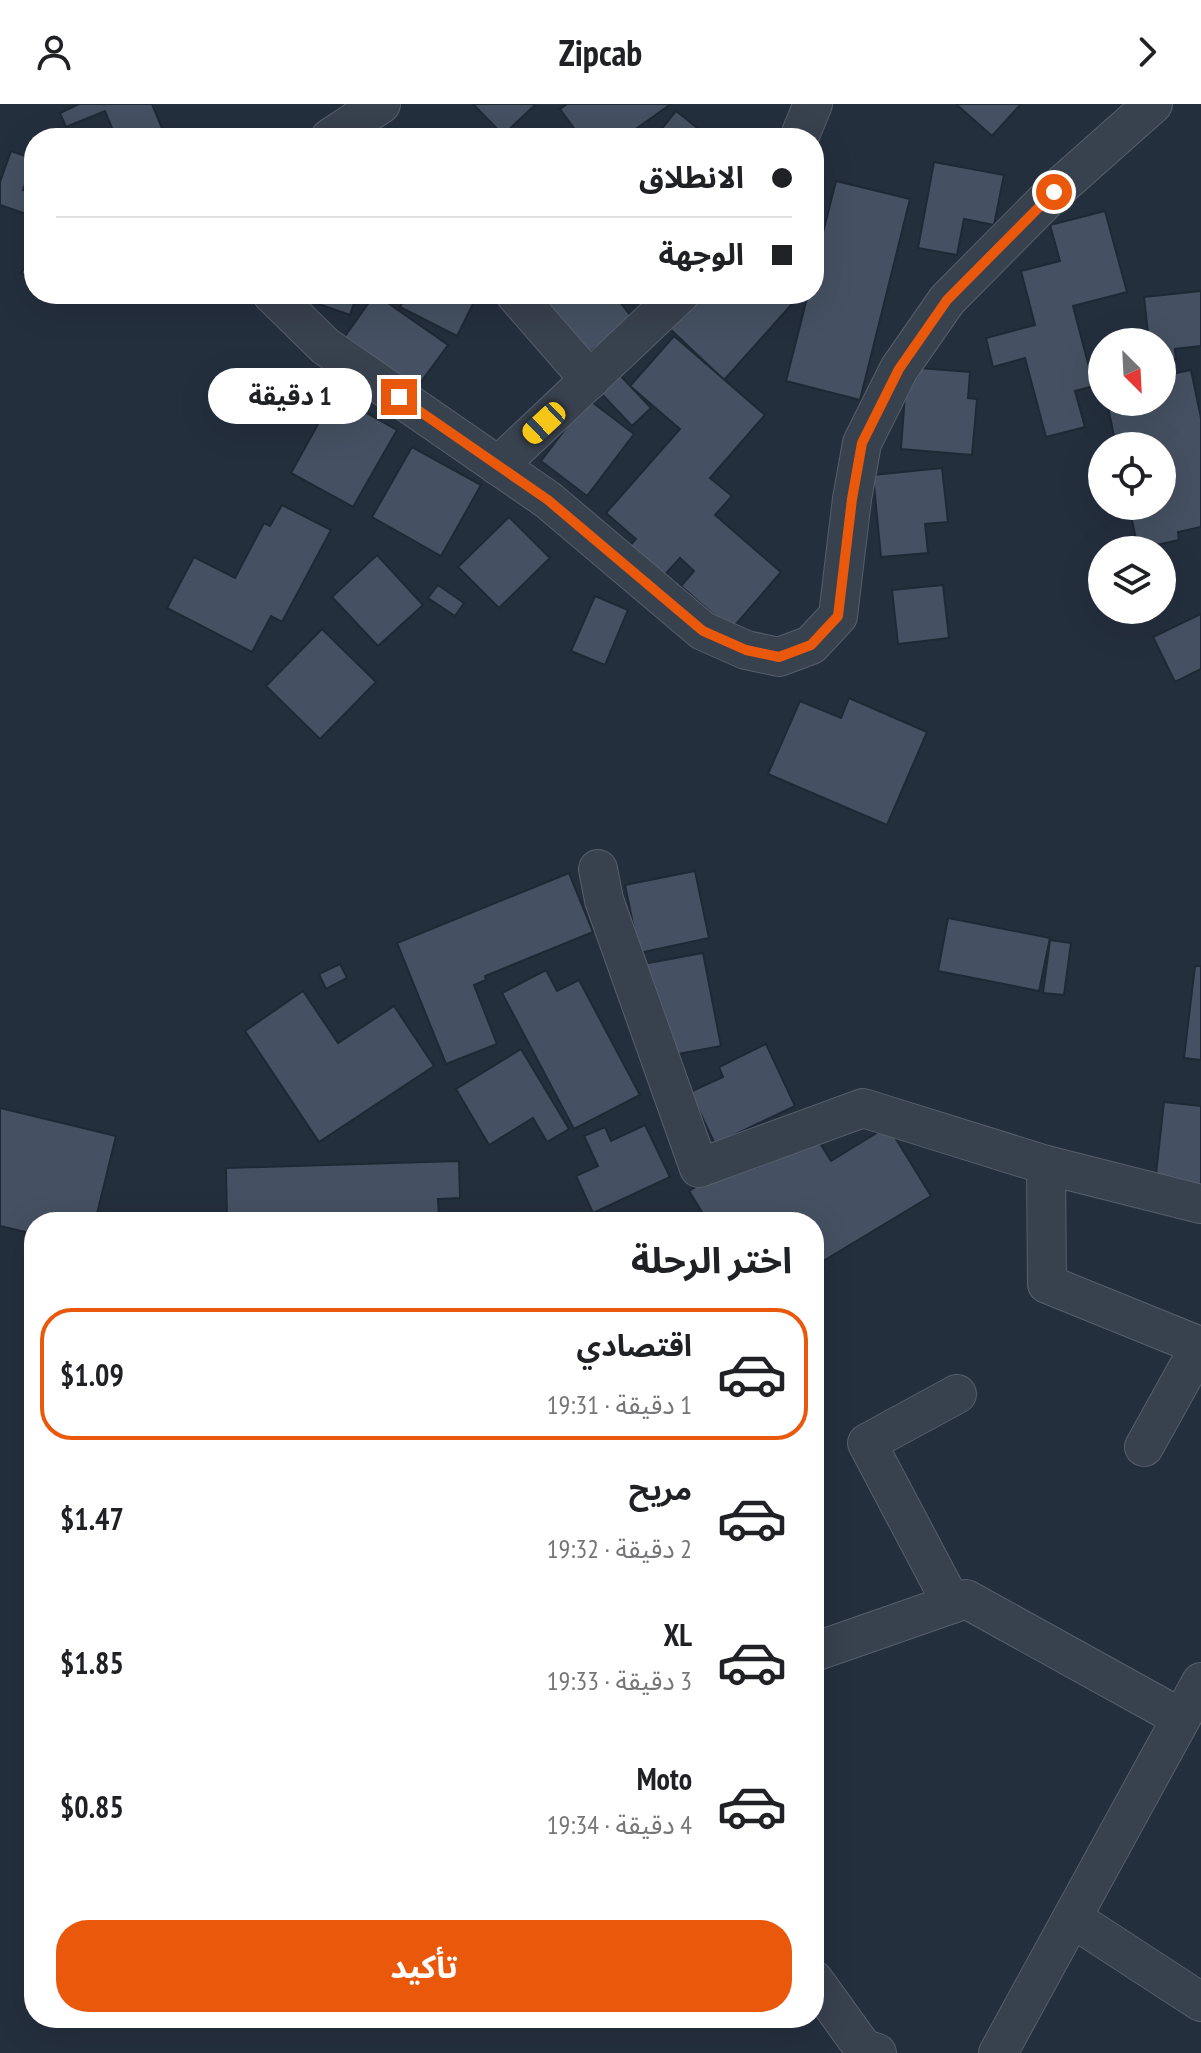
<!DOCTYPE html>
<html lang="ar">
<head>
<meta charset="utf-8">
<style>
  :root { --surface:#fff; --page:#f2f2f2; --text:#202124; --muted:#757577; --line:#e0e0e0; --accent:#ea580c }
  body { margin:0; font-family:"PT Sans Narrow","Noto Sans Arabic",sans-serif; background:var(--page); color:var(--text); direction:rtl; height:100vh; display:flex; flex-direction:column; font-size:30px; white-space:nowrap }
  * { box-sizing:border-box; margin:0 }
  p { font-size:26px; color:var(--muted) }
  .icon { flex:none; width:44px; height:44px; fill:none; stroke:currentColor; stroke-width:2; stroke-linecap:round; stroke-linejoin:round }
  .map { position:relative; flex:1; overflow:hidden; direction:ltr }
  .side { position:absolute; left:24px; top:1108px; width:800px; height:816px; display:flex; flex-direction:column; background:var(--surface); border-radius:32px; box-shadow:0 8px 32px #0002; direction:rtl }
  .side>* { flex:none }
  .hud { position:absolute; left:24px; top:24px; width:800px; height:176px; border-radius:32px; box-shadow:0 8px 32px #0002; direction:rtl; display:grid; align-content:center; height:176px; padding:0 32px; background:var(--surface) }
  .needle { width:52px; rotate:156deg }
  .controls { position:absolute; left:1088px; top:224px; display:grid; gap:16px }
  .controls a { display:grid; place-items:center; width:88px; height:88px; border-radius:50%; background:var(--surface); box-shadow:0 8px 32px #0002; font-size:40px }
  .end { position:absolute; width:36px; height:36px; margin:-18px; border:10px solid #ea580c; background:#fff; box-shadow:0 0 0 4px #fff }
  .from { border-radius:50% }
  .bubble { position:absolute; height:56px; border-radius:28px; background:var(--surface); box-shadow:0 8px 32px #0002; font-size:26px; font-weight:700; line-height:56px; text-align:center; direction:rtl }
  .car { position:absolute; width:24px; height:48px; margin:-24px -12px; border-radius:10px; box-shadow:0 0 6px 2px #0007; background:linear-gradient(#f5c518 24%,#345 0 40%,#f5c518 0 76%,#345 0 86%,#f5c518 0) }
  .hud b { display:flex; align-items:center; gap:28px; height:76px; font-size:30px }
  .hud b+b { border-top:2px solid var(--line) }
  .hud i { width:20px; height:20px; background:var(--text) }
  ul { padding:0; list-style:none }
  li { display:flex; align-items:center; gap:24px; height:132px; margin:0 16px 12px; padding:0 16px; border:4px solid transparent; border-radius:32px }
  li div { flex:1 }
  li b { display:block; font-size:30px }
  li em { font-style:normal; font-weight:700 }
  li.on { border-color:var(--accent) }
  li>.icon { width:72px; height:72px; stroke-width:1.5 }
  h2 { padding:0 32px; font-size:36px; line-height:96px }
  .cta { display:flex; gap:16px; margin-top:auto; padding:16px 32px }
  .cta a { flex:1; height:92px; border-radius:32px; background:var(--accent); color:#fff; font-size:32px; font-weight:700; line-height:92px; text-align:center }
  header { display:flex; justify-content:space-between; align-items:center; height:104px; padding:0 32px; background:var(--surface); font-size:36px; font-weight:700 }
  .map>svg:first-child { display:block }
  .building { fill:#455162; stroke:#1f2835; stroke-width:2 }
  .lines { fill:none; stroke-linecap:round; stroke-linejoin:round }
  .street-casing { stroke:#565f6c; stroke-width:40 }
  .street { stroke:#38414e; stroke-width:38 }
  .route { stroke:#ea580c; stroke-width:10 }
</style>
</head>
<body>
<header><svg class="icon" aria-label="forward" viewBox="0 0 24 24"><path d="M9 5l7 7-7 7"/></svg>Zipcab<svg class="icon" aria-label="person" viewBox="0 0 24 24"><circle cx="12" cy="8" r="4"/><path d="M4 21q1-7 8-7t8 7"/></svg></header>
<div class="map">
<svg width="1201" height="1949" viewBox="0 0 1201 1949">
  <rect width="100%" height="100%" fill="#242f3e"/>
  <g class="building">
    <path d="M152 0 166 34H116L105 7 66 23 60 9 79 0Z"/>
    <path d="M473 0H536L503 31Z"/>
    <path d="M567 0H671L623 34H581L560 5Z"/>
    <path d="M956 0H1021L992 32Z"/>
    <path d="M676 7 710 34H654Z"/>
    <path d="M11 47 34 55 23 86 34 90 26 110 0 101V78Z"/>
    <path d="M934 58 1004 71 994 121 964 115 957 151 918 144Z"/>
    <path d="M836 77 910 95 860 296 786 277 808 190H814V164Z"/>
    <path d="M1105 107 1127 188 1073 202 1094 282 1075 287 1085 323 1046 333 1025 254 993 263 986 234 1035 221 1021 167 1060 157 1050 121Z"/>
    <path d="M34 149V177L21 169Z"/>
    <path d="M1201 187V242L1175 245 1176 255 1162 256V238H1149L1144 193Z"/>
    <path d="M290 190H357L350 211Z"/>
    <path d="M375 190 448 241 415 286 343 235Z"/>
    <path d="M407 190H478L457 232 400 203Z"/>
    <path d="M535 190H614L633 215 583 253Z"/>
    <path d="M697 190H801L724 276 667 222Z"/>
    <path d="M674 232 765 311 710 374 732 392 715 411 781 468 731 526 681 482 694 467 680 454 659 477 625 447 636 435 606 409 680 325 630 282Z"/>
    <path d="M907 263 970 268 968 294 977 295 972 351 901 345Z"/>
    <path d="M1191 266 1201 314V423L1178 428 1179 436 1138 445 1129 402H1162V342H1116L1107 298H1162V285L1173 282 1171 270Z"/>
    <path d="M617 268 651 304 632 322 598 286Z"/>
    <path d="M334 291 397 326 353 403 291 369Z"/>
    <path d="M588 295 634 330 587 392 541 357Z"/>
    <path d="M412 343 481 381 441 452 372 413Z"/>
    <path d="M942 364 948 418 925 420 928 449 881 453 873 371Z"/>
    <path d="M282 401 331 426 282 518 271 512 252 548 167 504 194 453 235 474 264 419 270 422Z"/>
    <path d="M509 413 550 454 499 504 458 463Z"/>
    <path d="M377 451 423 501 378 542 332 493Z"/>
    <path d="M438 481 464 499 455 512 428 494Z"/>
    <path d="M943 481 949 534 898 540 892 486Z"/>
    <path d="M595 492 628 506 605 561 571 547Z"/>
    <path d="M1201 510V565L1175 578 1153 533Z"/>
    <path d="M322 525 376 578 320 635 266 582Z"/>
    <path d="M849 594 927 628 887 721 768 670 800 597 841 614Z"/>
    <path d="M695 767 709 834 639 849 625 781Z"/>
    <path d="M569 769 593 828 485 872 486 876 474 881 497 940 446 960 397 839Z"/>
    <path d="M948 814 1050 834 1039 887 938 867Z"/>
    <path d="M1050 836 1071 839 1064 891 1043 889Z"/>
    <path d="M703 849 721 942 662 953 643 860Z"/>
    <path d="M340 860 347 874 326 885 319 870Z"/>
    <path d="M1195 862H1201V956L1184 954Z"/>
    <path d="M546 866 557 887 579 876 640 991 574 1025 502 889Z"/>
    <path d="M303 887 338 939 394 902 434 962 319 1038 245 927Z"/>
    <path d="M766 940 795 1002 715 1040 690 988 723 973 719 963Z"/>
    <path d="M521 945 569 1025 547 1038 533 1014 489 1041 456 985Z"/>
    <path d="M1164 998 1201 1002V1084L1155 1079Z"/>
    <path d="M0 1004 116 1032 95 1118H34V1130L0 1122Z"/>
    <path d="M645 1021 670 1073 593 1109 576 1072 598 1062 584 1032 605 1023 611 1037Z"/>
    <path d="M888 1022 931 1092 820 1159 824 1165 814 1171V1118H708L689 1087 750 1051 757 1063 813 1028 831 1057Z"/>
    <path d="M459 1057 460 1094 438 1095 439 1114 227 1118 226 1064Z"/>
  </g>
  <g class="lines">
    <defs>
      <g id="street">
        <path d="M330 34 381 0"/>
        <path d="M799 34 813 0"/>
        <path d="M272 190 325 242 548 396 703 527 746 546 779 553 811 541 838 512 852 395 862 339 899 265 947 196 1054 88 1153 0"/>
        <path d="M515 190 590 276"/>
        <path d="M498 362 680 190"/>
        <path d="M598 765 604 796 699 1064 863 1004 1046 1061 1201 1100"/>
        <path d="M1046 1061 1047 1180 1200 1242 1144 1343"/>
        <path d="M952 1500 867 1339 957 1290"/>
        <path d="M814 1548 966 1495 1181 1614"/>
        <path d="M1072 1814 1201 1898"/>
        <path d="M814 1876 863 1944 877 1949"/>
        <path d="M998 1949 1201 1578"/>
      </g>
    </defs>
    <use href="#street" class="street-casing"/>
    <use href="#street" class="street"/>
  </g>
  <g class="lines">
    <path class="route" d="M399 293 548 396 703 527 746 546 779 553 811 541 838 512 852 395 862 339 899 265 947 196 1054 88"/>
  </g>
</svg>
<div class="controls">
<a><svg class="needle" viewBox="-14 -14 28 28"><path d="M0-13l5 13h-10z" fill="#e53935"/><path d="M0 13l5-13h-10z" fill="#757577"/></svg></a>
<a><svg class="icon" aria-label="locate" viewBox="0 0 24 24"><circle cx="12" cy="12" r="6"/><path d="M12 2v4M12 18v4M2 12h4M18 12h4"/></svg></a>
<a><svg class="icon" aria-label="layers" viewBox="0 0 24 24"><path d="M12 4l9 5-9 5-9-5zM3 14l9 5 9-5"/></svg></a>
</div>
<i class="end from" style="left:1054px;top:88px"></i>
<i class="end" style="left:399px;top:293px"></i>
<div class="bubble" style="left:208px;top:264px;width:164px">1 دقيقة</div>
<i class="car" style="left:544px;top:319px;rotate:227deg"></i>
<div class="hud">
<b><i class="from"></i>الانطلاق</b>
<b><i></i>الوجهة</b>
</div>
<section class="side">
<h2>اختر الرحلة</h2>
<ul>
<li class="on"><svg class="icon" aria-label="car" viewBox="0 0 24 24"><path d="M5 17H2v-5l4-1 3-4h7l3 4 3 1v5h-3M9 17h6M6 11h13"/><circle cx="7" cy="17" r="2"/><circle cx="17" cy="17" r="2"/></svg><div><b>اقتصادي</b><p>1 دقيقة · 19:31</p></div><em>$1.09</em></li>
<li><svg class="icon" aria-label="car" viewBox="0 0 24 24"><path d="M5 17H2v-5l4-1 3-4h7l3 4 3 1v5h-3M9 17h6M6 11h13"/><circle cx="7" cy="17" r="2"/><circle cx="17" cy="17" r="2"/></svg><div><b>مريح</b><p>2 دقيقة · 19:32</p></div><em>$1.47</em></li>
<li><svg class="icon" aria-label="car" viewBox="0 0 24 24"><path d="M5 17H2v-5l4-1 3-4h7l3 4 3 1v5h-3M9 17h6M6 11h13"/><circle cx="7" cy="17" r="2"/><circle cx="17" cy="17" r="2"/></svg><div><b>XL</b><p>3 دقيقة · 19:33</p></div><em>$1.85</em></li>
<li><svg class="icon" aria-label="car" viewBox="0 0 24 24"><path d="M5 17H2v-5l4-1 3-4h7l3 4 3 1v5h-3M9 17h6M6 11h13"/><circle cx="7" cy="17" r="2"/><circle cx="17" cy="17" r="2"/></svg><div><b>Moto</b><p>4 دقيقة · 19:34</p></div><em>$0.85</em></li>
</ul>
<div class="cta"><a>تأكيد</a></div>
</section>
</div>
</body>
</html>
